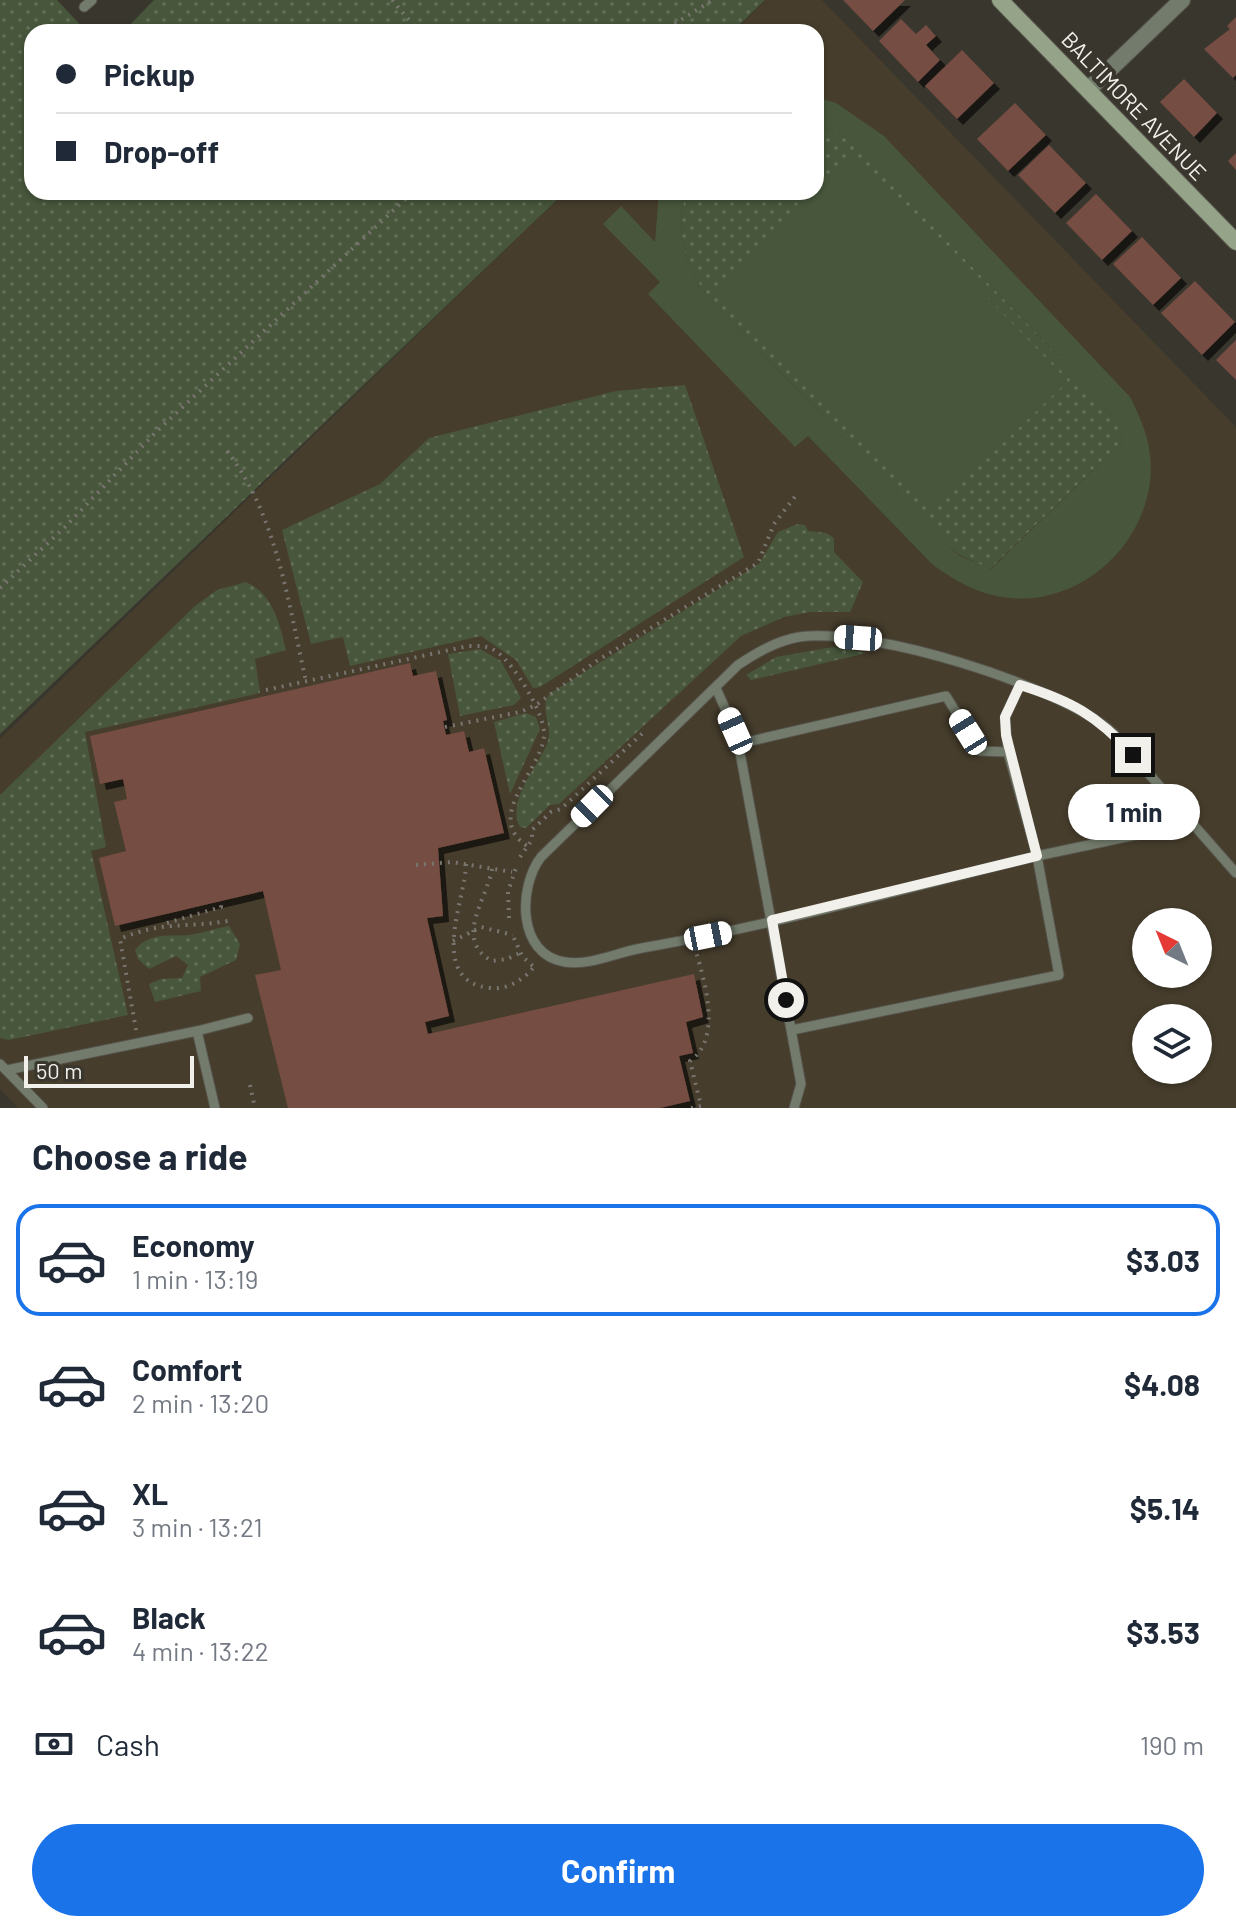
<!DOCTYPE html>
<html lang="en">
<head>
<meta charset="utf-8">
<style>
  :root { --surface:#fff; --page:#f2f2f3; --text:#1f2937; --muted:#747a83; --line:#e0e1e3; --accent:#1a73e8 }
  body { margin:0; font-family:Barlow,sans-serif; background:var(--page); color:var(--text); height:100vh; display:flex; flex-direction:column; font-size:30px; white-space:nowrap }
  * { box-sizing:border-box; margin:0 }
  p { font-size:26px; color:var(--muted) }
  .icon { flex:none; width:44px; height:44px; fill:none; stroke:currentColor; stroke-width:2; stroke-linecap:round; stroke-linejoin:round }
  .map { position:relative; height:1108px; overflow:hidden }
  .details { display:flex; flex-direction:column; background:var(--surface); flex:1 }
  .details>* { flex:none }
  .banner { position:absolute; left:24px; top:24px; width:800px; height:176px; border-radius:24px; box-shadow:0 2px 6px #0004; display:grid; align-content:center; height:176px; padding:0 32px; background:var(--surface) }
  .needle { width:52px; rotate:317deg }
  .buttons { position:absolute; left:1132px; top:908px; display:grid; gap:16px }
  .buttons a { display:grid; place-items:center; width:80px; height:80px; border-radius:50%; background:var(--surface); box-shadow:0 2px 6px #0004; font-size:40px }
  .scale { position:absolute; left:24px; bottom:20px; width:170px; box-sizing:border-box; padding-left:8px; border:4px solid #f2f0eb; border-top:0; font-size:22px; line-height:28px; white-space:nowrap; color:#f2f0eb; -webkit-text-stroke:6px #39362e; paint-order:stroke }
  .end { position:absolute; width:36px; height:36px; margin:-18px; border:10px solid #f2f0eb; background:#111; box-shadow:0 0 0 4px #111 }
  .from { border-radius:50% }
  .bubble { position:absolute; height:56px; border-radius:28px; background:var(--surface); box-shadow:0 2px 6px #0004; font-size:26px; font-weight:700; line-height:56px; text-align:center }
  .car { position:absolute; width:24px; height:48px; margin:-24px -12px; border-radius:10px; box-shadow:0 0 6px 2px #0007; background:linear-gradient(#fff 24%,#345 0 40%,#fff 0 76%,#345 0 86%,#fff 0) }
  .banner b { display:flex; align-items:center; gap:28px; height:76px; font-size:30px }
  .banner b+b { border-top:2px solid var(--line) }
  .banner i { width:20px; height:20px; background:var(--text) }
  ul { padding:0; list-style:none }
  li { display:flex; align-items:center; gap:24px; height:112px; margin:0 16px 12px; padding:0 16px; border:4px solid transparent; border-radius:24px }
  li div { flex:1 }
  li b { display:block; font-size:30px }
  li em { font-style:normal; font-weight:700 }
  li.current { border-color:var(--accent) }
  li>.icon { width:72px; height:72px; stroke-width:1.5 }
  h2 { padding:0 32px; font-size:36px; line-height:96px }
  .pay { display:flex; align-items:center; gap:20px; height:88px; padding:0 32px; font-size:30px }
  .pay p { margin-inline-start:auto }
  .primary-button { display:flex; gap:16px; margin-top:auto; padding:16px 32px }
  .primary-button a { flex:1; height:92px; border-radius:48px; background:var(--accent); color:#fff; font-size:32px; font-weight:700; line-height:92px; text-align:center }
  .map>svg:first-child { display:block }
  .education { fill:#463d2c; fill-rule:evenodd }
  .grass { fill:url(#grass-dots) }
  .garden { fill:#48573c }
  .building { fill:#764d42; filter:url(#shadow) }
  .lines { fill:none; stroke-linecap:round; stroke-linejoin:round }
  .lane-casing { stroke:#57544c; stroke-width:11 }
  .street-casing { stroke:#57544c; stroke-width:18 }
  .secondary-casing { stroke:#57544c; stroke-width:18 }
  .path { stroke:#78766f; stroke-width:4; stroke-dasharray:2 6; stroke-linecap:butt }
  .lane { stroke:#737c6c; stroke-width:9 }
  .street { stroke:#737c6c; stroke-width:16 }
  .secondary { stroke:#95a389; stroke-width:16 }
  .route { stroke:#f2f0eb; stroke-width:10 }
  .labels { text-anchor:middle; stroke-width:8; stroke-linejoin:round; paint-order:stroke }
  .street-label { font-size:22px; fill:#f2f0eb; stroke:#39362e }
</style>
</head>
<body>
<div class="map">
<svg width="1236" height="1108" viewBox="0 0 1236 1108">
  <defs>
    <pattern id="grass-dots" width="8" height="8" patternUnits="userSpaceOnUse" patternTransform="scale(2)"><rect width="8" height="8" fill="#48573c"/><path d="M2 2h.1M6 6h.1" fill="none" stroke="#636f58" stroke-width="1.8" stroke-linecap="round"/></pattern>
    <filter id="shadow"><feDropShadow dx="6" dy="6" stdDeviation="0" flood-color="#0009"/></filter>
  </defs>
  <rect width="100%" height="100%" fill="#39362e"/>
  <path class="education" d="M766 0H822L1236 427V1108H18L0 1089V739L565 192H816V32H733ZM1146 922H1198V974H1146ZM1146 1018H1198V1070H1146Z"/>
  <g class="grass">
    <path d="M0 0H57L87 32H32V192H565L0 734Z"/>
    <path d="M154 0H765L732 32H123Z"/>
    <path d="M816 124 842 136 861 151 1093 392 1117 424 1122 442 990 569 960 555 947 545 708 297C684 264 675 232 686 192H816Z"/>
    <path d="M685 385 744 557 540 687 533 688 516 660 481 636 350 666 343 637 311 644 282 530 380 484 429 438 616 391Z"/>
    <path d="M798 524 805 525 808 531 826 533 834 538V552L863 582 850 612H810L784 617 741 636 559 804 550 805 526 828 520 827C506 800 537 769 547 744 554 727 539 711 549 694L759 564 778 532Z"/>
    <path d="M246 582C274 595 279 623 286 650L255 659 260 693 85 732 106 847 91 851 128 1015 9 1040 0 1038V795L195 606 217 590Z"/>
    <path d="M833 647 867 653 751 680 746 675 776 657Z"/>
    <path d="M480 649 501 661 521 698 514 705 460 716 448 654Z"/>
    <path d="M526 713 536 717 540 729 510 794 494 722Z"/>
    <path d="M229 926 240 944 236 960 200 977 201 991 155 1002 149 984 161 979 182 978 188 965 176 956 149 969 138 959 135 950C151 931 168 937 190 935 203 933 216 928 229 926Z"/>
  </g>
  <g class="garden">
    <path d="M816 97 836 103 884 136 1130 397C1139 415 1148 434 1150 455 1158 524 1102 591 1033 598 995 602 960 586 931 563L808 436 795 447 648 294 660 282 603 224 621 206 655 242 659 192H686C675 232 684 264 708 297L947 545 960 556 991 569 1122 442 1117 424 1093 392 861 151 842 136 816 124Z"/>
    <path d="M854 159 1068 381 931 512 717 290Z"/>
  </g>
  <g class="building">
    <path d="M843 0H905L873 31Z"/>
    <path d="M1236 17V75L1233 78 1204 49 1230 29 1227 26Z"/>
    <path d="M901 19 916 34 926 25 936 36 926 45 940 60 918 82 879 41Z"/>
    <path d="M962 50 994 83 957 119 925 86Z"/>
    <path d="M1184 79 1217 113 1194 137 1160 102Z"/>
    <path d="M1015 103 1046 135 1008 171 977 139Z"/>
    <path d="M1049 145 1086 183 1055 213 1018 175Z"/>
    <path d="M1236 153V170L1228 161Z"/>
    <path d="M1096 194 1132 231 1102 260 1066 223Z"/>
    <path d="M1142 237 1181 278 1153 305 1113 264Z"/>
    <path d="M1195 281 1235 322 1202 355 1161 313Z"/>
    <path d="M1236 340V380L1216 360Z"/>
    <path d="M410 663 413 676 436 671 447 720 443 721 446 735 464 731 469 752 484 748 504 833 438 848 443 916 427 918 449 1016 425 1022 428 1034 694 974 703 1017 686 1022 693 1053 679 1056 690 1101 660 1108H288L255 975 281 970 263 891 115 926 99 858 126 851 114 802 127 799 123 779 100 784 90 736Z"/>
  </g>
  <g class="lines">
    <defs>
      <g id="lane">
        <path d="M84 7 92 0"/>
        <path d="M716 688 735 731 741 758 801 1084 794 1108"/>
        <path d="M738 744 946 696 980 751 1008 752 1037 856 1192 823"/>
        <path d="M1008 752 1005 717 1020 685"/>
        <path d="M792 1030 1059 975 1037 856C906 888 775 925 642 948 618 952 590 966 565 962 517 955 518 887 541 857L738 665C756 653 776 641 799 637 871 627 1059 685 1113 733L1236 873"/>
        <path d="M197 1031 248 1018"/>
        <path d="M0 1064 43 1108"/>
        <path d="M7 1070 197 1031 215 1108"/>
      </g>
      <path id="street" d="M1088 90 1182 0"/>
      <path id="secondary" d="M1000 0 1236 242"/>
    </defs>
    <use href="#lane" class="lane-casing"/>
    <use href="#street" class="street-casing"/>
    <use href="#secondary" class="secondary-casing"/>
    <g class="path">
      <path d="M392 0 419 32"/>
      <path d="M661 32 713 0"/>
      <path d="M227 451C277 516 288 602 306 681"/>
      <path d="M0 588 65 527 157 431 413 192"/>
      <path d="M266 690 468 646C479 646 488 645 497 652 514 664 546 715 544 736 541 771 483 817 527 846"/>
      <path d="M445 727 520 712 536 705 598 660 758 563 774 524 797 494"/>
      <path d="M520 857 532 840V830L551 812 561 809 646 730"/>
      <path d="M466 864C466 898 426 981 490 988 507 990 523 980 533 968"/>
      <path d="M416 865 452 862 512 872"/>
      <path d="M492 869C487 899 453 940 492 961L507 959 520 953"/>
      <path d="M509 918 508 892 517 865"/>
      <path d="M167 923 221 907 220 901"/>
      <path d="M514 938 522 956 536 969"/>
      <path d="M453 941 481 927 513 935"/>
      <path d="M136 1030 120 939C160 921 186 928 228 921"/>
      <path d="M250 1085 255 1108"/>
      <path d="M691 1108 701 1106 690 1061C722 1039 705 982 696 952"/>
    </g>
    <use href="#lane" class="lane"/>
    <use href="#street" class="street"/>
    <use href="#secondary" class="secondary"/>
  </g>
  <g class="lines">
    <path class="route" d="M786 1000 772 920 1037 856 1006 735 1005 717 1020 685C1071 701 1097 715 1133 755"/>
  </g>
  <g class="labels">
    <g class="street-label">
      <text transform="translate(1134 106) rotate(46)" y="8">BALTIMORE AVENUE</text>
    </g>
  </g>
</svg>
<div class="buttons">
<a><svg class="needle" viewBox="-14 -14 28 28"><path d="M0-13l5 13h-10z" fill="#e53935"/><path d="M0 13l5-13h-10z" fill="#747a83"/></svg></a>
<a><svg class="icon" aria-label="layers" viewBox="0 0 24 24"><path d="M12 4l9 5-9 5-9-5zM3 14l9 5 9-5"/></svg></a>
</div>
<div class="scale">50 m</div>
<i class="end from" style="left:786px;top:1000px"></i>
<i class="end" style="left:1133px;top:755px"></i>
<div class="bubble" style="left:1068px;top:784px;width:132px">1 min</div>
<i class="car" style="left:858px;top:638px;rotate:274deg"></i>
<i class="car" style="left:735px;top:731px;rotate:336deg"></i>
<i class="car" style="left:968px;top:732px;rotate:328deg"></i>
<i class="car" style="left:592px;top:806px;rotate:225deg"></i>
<i class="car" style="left:708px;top:936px;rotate:79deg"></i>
<div class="banner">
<b><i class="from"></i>Pickup</b>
<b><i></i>Drop-off</b>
</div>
</div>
<section class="details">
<h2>Choose a ride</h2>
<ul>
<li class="current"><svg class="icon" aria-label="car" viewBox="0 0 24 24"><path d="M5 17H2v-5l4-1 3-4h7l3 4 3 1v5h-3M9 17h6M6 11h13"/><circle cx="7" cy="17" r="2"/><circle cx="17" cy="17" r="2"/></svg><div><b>Economy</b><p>1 min · 13:19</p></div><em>$3.03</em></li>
<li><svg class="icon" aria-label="car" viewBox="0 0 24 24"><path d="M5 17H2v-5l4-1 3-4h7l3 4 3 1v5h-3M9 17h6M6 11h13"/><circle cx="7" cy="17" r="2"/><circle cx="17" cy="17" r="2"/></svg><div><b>Comfort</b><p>2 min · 13:20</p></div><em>$4.08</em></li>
<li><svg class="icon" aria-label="car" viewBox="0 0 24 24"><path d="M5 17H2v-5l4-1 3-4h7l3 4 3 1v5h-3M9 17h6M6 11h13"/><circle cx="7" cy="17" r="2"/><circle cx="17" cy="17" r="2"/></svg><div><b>XL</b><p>3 min · 13:21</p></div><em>$5.14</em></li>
<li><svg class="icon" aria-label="car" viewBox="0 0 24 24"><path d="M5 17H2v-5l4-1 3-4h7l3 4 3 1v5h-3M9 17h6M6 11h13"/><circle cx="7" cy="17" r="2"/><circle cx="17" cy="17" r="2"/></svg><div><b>Black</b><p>4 min · 13:22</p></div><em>$3.53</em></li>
</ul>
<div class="pay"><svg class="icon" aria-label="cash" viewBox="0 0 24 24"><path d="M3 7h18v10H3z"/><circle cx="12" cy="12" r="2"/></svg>Cash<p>190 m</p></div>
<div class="primary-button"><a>Confirm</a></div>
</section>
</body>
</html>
